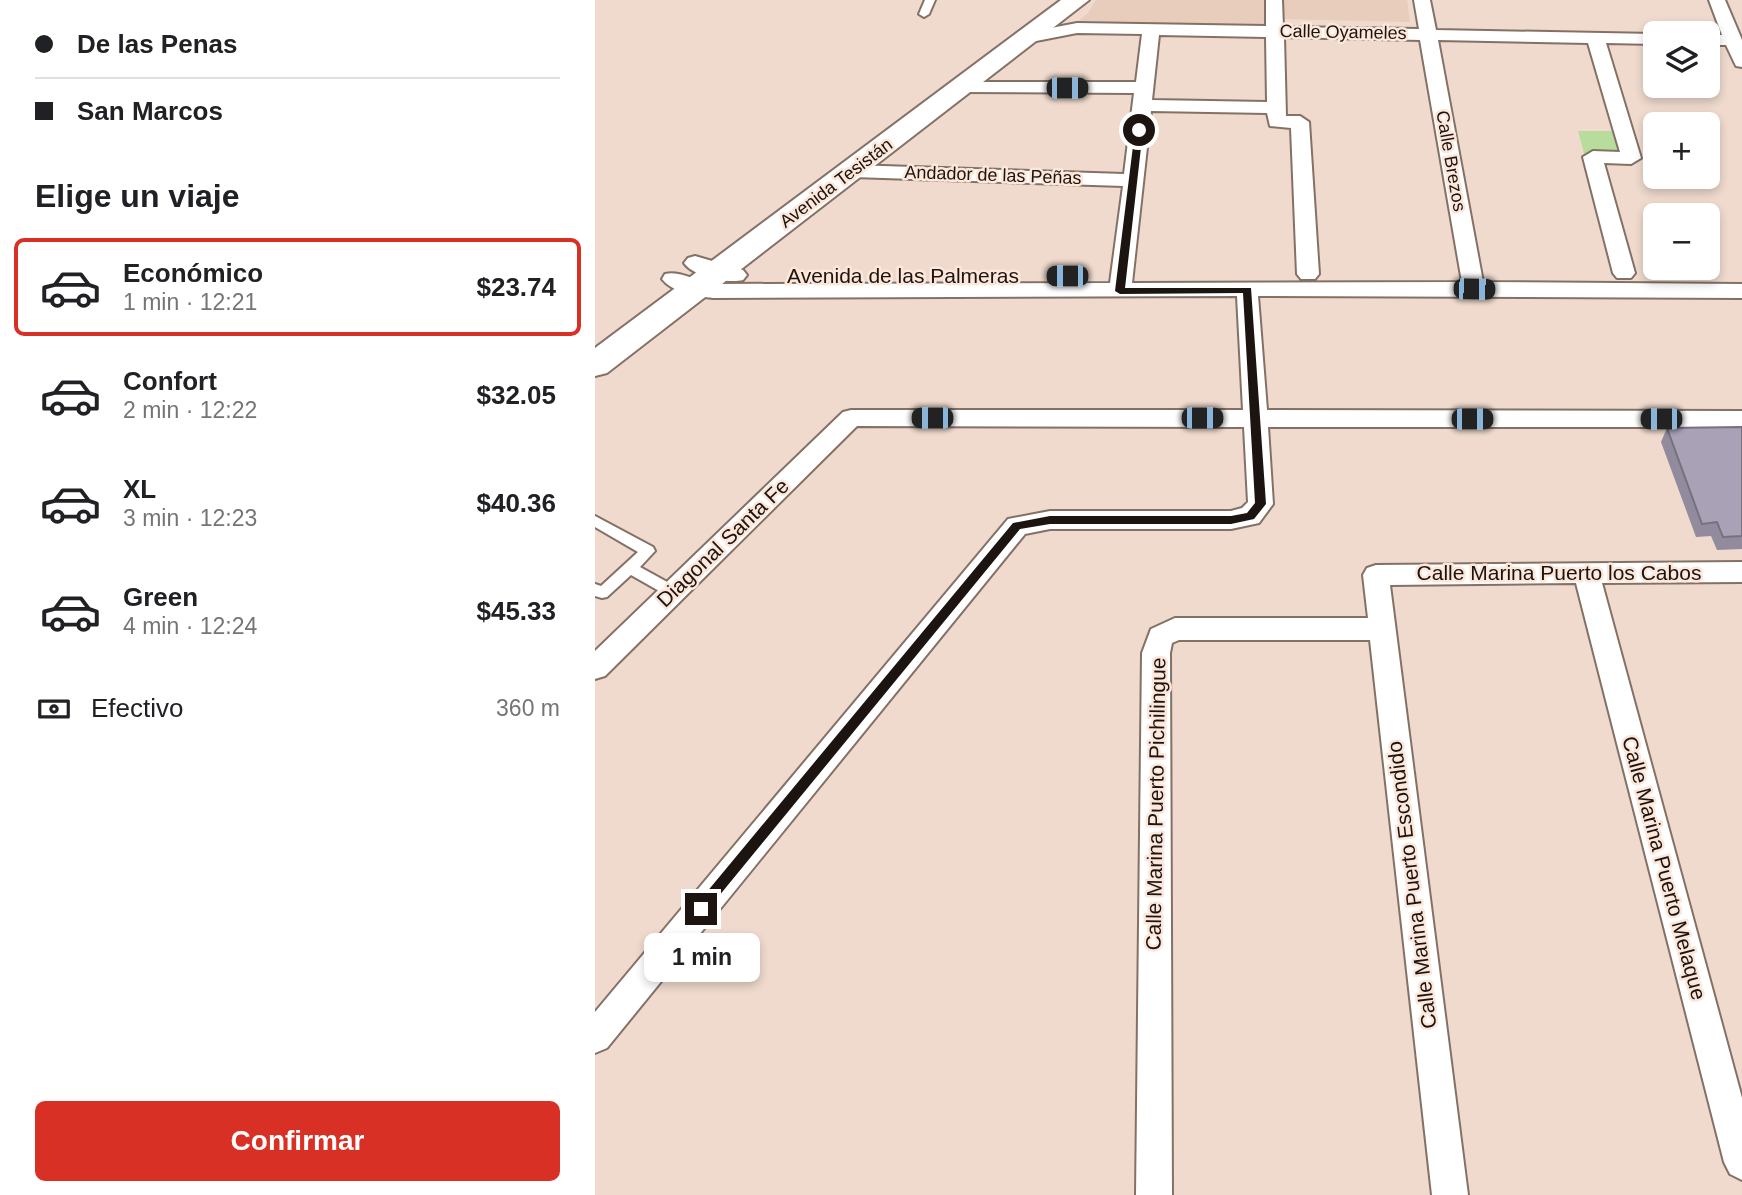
<!DOCTYPE html>
<html lang="es">
<head>
<meta charset="utf-8">
<style>
  :root { --surface:#fff; --page:#f6f6f6; --text:#202124; --muted:#757577; --line:#e0e0e0; --accent:#d93025 }
  body { margin:0; font-family:Arial,sans-serif; background:var(--page); color:var(--text); height:100vh; display:flex; flex-direction:column; font-size:26px; white-space:nowrap }
  * { box-sizing:border-box; margin:0 }
  p { font-size:23px; color:var(--muted) }
  .icon { flex:none; width:38px; height:38px; fill:none; stroke:currentColor; stroke-width:2; stroke-linecap:round; stroke-linejoin:round }
  .map { position:relative; flex:1; overflow:hidden }
  .side { display:flex; flex-direction:column; background:var(--surface); width:595px }
  .side>* { flex:none }
  .hud { display:grid; align-content:center; height:154px; padding:0 35px; background:var(--surface) }
  .controls { position:absolute; left:1048px; top:21px; display:grid; gap:14px }
  .controls a { display:grid; place-items:center; width:77px; height:77px; border-radius:10px; background:var(--surface); box-shadow:0 4px 10px #0003; font-size:35px }
  .end { position:absolute; width:32px; height:32px; margin:-16px; border:9px solid #1c1410; background:#fff; box-shadow:0 0 0 4px #fff }
  .from { border-radius:50% }
  .bubble { position:absolute; height:49px; border-radius:10px; background:var(--surface); box-shadow:0 4px 10px #0003; font-size:23px; font-weight:600; line-height:49px; text-align:center }
  .car { position:absolute; width:21px; height:42px; margin:-21px -10px; border-radius:9px; box-shadow:0 0 5px 2px #0007; background:linear-gradient(#222 24%,#8ab4d8 0 40%,#222 0 76%,#8ab4d8 0 86%,#222 0) }
  .hud b { display:flex; align-items:center; gap:24px; height:66px; font-size:26px }
  .hud b+b { border-top:2px solid var(--line) }
  .hud i { width:18px; height:18px; background:var(--text) }
  ul { padding:0; list-style:none }
  li { display:flex; align-items:center; gap:21px; height:98px; margin:0 14px 10px; padding:0 21px; border:4px solid transparent; border-radius:10px }
  li div { flex:1 }
  li b { display:block; font-size:26px }
  li em { font-style:normal; font-weight:600 }
  li.active { border-color:var(--accent) }
  li>.icon { width:63px; height:63px; stroke-width:1.5 }
  h2 { padding:0 35px; font-size:32px; line-height:84px }
  .pay { display:flex; align-items:center; gap:18px; height:77px; padding:0 35px; font-size:26px }
  .pay p { margin-inline-start:auto }
  .button { display:flex; gap:14px; margin-top:auto; padding:14px 35px }
  .button a { flex:1; height:80px; border-radius:10px; background:var(--accent); color:#fff; font-size:28px; font-weight:600; line-height:80px; text-align:center }
  main { display:flex; flex:1; min-height:0 }
  .map>svg:first-child { display:block }
  .built { fill:#e8ccbc }
  .green { fill:#b7dc9c }
  .lines { fill:none; stroke-linecap:round; stroke-linejoin:round }
  .lane-casing { stroke:#847166; stroke-width:4 }
  .street-casing { stroke:#847166; stroke-width:4 }
  .secondary-casing { stroke:#847166; stroke-width:4 }
  .lane { fill:#fff; fill-rule:evenodd }
  .street { fill:#fff; fill-rule:evenodd }
  .secondary { fill:#fff; fill-rule:evenodd }
  .wall { fill:#918b9d }
  .building { fill:#a9a2b6; stroke:#76717f; stroke-width:2 }
  .route { fill:#1c1410 }
  .labels { text-anchor:middle; stroke-width:5; stroke-linejoin:round; paint-order:stroke }
  .far-street-label { font-size:18px; fill:#1c1410; stroke:#fce7da }
  .street-label { font-size:21px; fill:#1c1410; stroke:#fce7da }
</style>
</head>
<body>
<main>
<section class="side">
<div class="hud">
<b><i class="from"></i>De las Penas</b>
<b><i></i>San Marcos</b>
</div>
<h2>Elige un viaje</h2>
<ul>
<li class="active"><svg class="icon" aria-label="car" viewBox="0 0 24 24"><path d="M5 17H2v-5l4-1 3-4h7l3 4 3 1v5h-3M9 17h6M6 11h13"/><circle cx="7" cy="17" r="2"/><circle cx="17" cy="17" r="2"/></svg><div><b>Económico</b><p>1 min · 12:21</p></div><em>$23.74</em></li>
<li><svg class="icon" aria-label="car" viewBox="0 0 24 24"><path d="M5 17H2v-5l4-1 3-4h7l3 4 3 1v5h-3M9 17h6M6 11h13"/><circle cx="7" cy="17" r="2"/><circle cx="17" cy="17" r="2"/></svg><div><b>Confort</b><p>2 min · 12:22</p></div><em>$32.05</em></li>
<li><svg class="icon" aria-label="car" viewBox="0 0 24 24"><path d="M5 17H2v-5l4-1 3-4h7l3 4 3 1v5h-3M9 17h6M6 11h13"/><circle cx="7" cy="17" r="2"/><circle cx="17" cy="17" r="2"/></svg><div><b>XL</b><p>3 min · 12:23</p></div><em>$40.36</em></li>
<li><svg class="icon" aria-label="car" viewBox="0 0 24 24"><path d="M5 17H2v-5l4-1 3-4h7l3 4 3 1v5h-3M9 17h6M6 11h13"/><circle cx="7" cy="17" r="2"/><circle cx="17" cy="17" r="2"/></svg><div><b>Green</b><p>4 min · 12:24</p></div><em>$45.33</em></li>
</ul>
<div class="pay"><svg class="icon" aria-label="cash" viewBox="0 0 24 24"><path d="M3 7h18v10H3z"/><circle cx="12" cy="12" r="2"/></svg>Efectivo<p>360 m</p></div>
<div class="button"><a>Confirmar</a></div>
</section>
<div class="map">
<svg width="1147" height="1195" viewBox="0 0 1147 1195">
  <rect width="100%" height="100%" fill="#efdacd"/>
  <g class="built">
    <path d="M501 0H672L671 28 479 25 493 13Z"/>
    <path d="M688 0H812L815 22 688 19Z"/>
  </g>
  <path class="green" d="M983 131H1031L1041 161 991 160Z"/>
  <g class="lines">
    <defs>
      <g id="lane">
        <path d="M330 0H340L334 14 329 17 324 14Z"/>
        <path d="M0 516 58 547 60 551 45 567 83 588 85 592 83 596H73L36 575 12 597 7 598 0 596V584L6 586 43 552 0 527Z"/>
      </g>
      <g id="street">
        <path d="M671 0H687L688 27 824 29 819 0H835L841 30 1060 34V44L1011 43 1046 158 1036 164 1009 163 1040 273 1036 278H1022L1018 273 988 157 998 151 1025 152 993 43 843 40 888 282 1147 284V298L663 296 672 410 1147 411V427H673L678 504 664 523 636 529H455L430 534 12 1048 0 1053V1012L413 519 455 511H636L647 508 653 502 649 427 262 426 10 676 0 679V651L248 412 256 410H648L642 296 118 298C101 296 78 293 67 279L70 274C86 270 102 282 118 284L515 283 528 186 258 177 248 171 258 165 529 174 539 93 370 92 361 87 370 82H541L547 34 482 33 436 42 427 37 430 33 482 23 671 26ZM564 35 671 37 672 102 557 100ZM689 37 825 40 867 282 537 283 556 111 672 113 675 126 696 128 702 274 706 279H720L724 274 714 122 705 116H691Z"/>
        <path d="M1114 0H1130L1147 40V67L1141 66 1131 45H1113V35H1127Z"/>
        <path d="M100 256 148 270 152 275 148 280C133 284 99 277 89 263L93 258Z"/>
        <path d="M1147 562V582L1007 583 1147 1098V1180L1135 1174 1129 1162 981 583 795 585 873 1195H837L775 640H584L577 643 575 653 577 1195H541L547 653 556 629 580 618H773L768 575 772 568 781 565Z"/>
      </g>
      <path id="secondary" d="M466 0H494L12 373 0 376V348Z"/>
    </defs>
    <use href="#lane" class="lane-casing"/>
    <use href="#street" class="street-casing"/>
    <use href="#secondary" class="secondary-casing"/>
    <use href="#lane" class="lane"/>
    <use href="#street" class="street"/>
    <use href="#secondary" class="secondary"/>
  </g>
  <path class="wall" d="M1147 427V549L1122 550 1116 536 1101 537 1066 442 1072 428Z"/>
  <path class="building" d="M1147 427V536L1128 537 1122 522 1107 524 1072 428Z"/>
  <path class="route" d="M544 127 548 130 530 288H656L671 504 659 519 636 524H455L425 529 110 913H101V905L418 523 455 516H636L652 513 660 503 648 293 525 294 520 291 540 130Z"/>
  <g class="labels">
    <g class="far-street-label">
      <text transform="translate(748 32) rotate(1)" y="6">Calle Oyameles</text>
      <text transform="translate(856 161) rotate(80)" y="6">Calle Brezos</text>
      <text transform="translate(398 175) rotate(2)" y="6">Andador de las Peñas</text>
      <text transform="translate(241 183) rotate(-37)" y="6">Avenida Tesistán</text>
    </g>
    <g class="street-label">
      <text x="308" y="283">Avenida de las Palmeras</text>
      <text transform="translate(128 543) rotate(-44)" y="7">Diagonal Santa Fe</text>
      <text x="964" y="580">Calle Marina Puerto los Cabos</text>
      <text transform="translate(561 804) rotate(-89)" y="7">Calle Marina Puerto Pichilingue</text>
      <text transform="translate(1069 868) rotate(75)" y="7">Calle Marina Puerto Melaque</text>
      <text transform="translate(817 885) rotate(-97)" y="7">Calle Marina Puerto Escondido</text>
    </g>
  </g>
</svg>
<div class="controls">
<a><svg class="icon" aria-label="layers" viewBox="0 0 24 24"><path d="M12 4l9 5-9 5-9-5zM3 14l9 5 9-5"/></svg></a>
<a>+</a>
<a>−</a>
</div>
<i class="end from" style="left:544px;top:130px"></i>
<i class="end" style="left:106px;top:909px"></i>
<div class="bubble" style="left:49px;top:933px;width:116px">1 min</div>
<i class="car" style="left:472px;top:88px;rotate:90deg"></i>
<i class="car" style="left:472px;top:276px;rotate:270deg"></i>
<i class="car" style="left:879px;top:289px;rotate:91deg"></i>
<i class="car" style="left:337px;top:418px;rotate:270deg"></i>
<i class="car" style="left:607px;top:418px;rotate:90deg"></i>
<i class="car" style="left:877px;top:419px;rotate:90deg"></i>
<i class="car" style="left:1066px;top:419px;rotate:270deg"></i>
</div>
</main>
</body>
</html>
